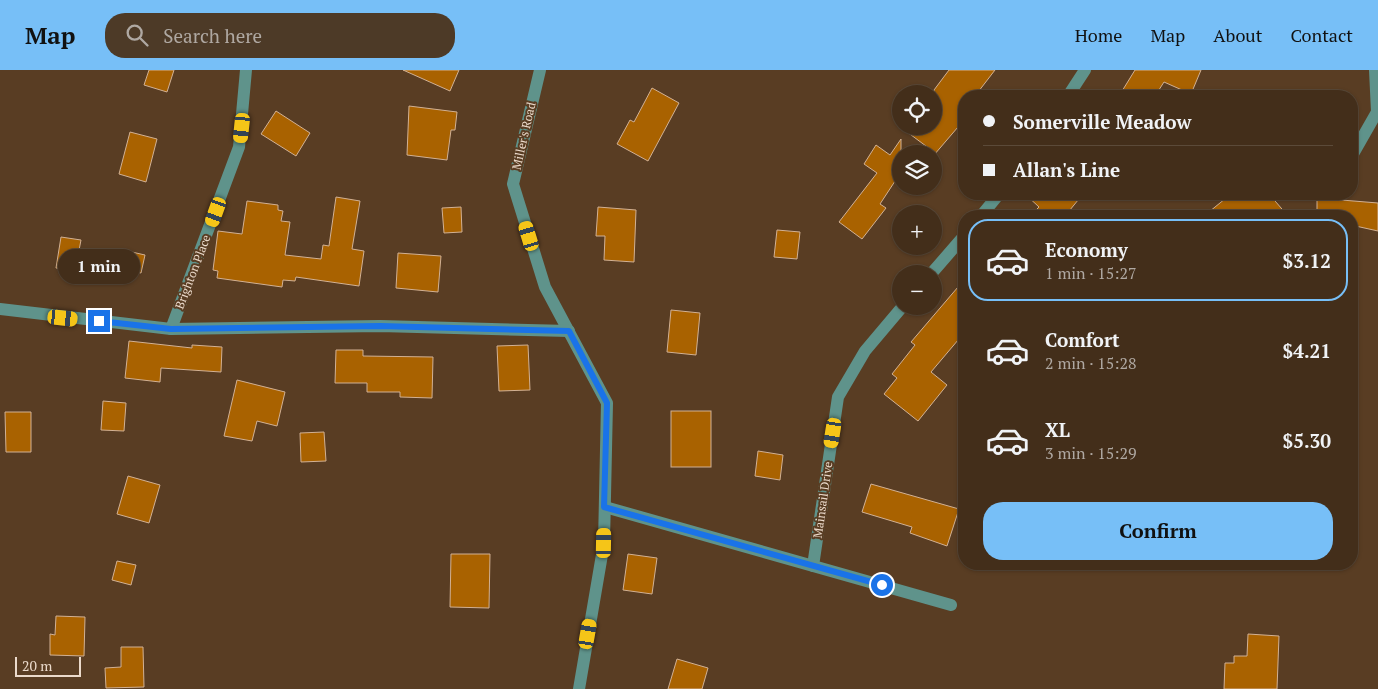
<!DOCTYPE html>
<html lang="en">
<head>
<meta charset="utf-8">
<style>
  :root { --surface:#432e1a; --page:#4d3a27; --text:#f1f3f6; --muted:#afa8a2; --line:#5b4a39; --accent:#77bff7 }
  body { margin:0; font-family:"PT Serif",serif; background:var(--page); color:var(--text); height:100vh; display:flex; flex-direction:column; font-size:19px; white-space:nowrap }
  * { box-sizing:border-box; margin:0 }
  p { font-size:16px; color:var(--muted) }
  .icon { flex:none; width:28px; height:28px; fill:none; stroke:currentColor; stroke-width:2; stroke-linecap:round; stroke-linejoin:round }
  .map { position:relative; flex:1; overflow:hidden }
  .drawer { position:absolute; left:958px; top:140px; width:400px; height:360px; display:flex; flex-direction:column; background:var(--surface); border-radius:20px; box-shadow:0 1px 4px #0004,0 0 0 1px var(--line) }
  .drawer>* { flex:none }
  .top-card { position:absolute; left:958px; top:20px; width:400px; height:110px; border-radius:20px; box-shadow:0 1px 4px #0004,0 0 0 1px var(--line); display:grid; align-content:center; height:110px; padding:0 25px; background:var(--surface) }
  .buttons { position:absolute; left:892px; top:15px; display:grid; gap:10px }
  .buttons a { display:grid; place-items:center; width:50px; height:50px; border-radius:50%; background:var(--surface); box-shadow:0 1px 4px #0004,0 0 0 1px var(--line); font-size:25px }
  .scale { position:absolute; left:15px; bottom:12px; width:66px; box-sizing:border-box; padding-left:5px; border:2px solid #ebdacb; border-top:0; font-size:14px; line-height:18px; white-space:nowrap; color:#ebdacb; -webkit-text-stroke:4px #593d23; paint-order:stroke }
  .end { position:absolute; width:22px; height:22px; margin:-11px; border:6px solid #1a73e8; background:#fff; box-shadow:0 0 0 2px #fff }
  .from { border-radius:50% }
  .bubble { position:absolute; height:35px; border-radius:18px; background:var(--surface); box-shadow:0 1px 4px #0004,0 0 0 1px var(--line); font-size:16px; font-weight:600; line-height:35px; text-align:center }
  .car { position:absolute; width:15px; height:30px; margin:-15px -8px; border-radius:6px; box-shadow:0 0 4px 1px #0007; background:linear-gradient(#f5c518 24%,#345 0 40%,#f5c518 0 76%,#345 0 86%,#f5c518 0) }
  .top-card b { display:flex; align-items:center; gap:18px; height:48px; font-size:19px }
  .top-card b+b { border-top:1px solid var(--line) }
  .top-card i { width:12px; height:12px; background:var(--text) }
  ul { padding:9px 0 0; list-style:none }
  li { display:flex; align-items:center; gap:15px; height:82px; margin:0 10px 8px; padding:0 15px; border:2px solid transparent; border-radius:20px }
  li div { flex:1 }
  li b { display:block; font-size:19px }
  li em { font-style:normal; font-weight:600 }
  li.active { border-color:var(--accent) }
  li>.icon { width:45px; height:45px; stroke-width:1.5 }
  .primary-button { display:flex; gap:10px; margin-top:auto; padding:10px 25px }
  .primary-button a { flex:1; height:58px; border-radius:20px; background:var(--accent); color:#111; font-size:20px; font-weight:600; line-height:58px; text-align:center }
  header { display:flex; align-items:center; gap:30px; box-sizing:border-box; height:70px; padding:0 25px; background:var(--accent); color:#111 }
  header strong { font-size:24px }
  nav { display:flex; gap:28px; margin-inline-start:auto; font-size:18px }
  .search { width:350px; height:45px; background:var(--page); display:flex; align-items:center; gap:12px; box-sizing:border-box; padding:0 18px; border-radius:20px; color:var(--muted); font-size:19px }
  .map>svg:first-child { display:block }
  .building { fill:#a96200; stroke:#d2b194 }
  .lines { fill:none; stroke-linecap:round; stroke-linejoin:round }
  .minor { stroke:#5f938b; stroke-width:12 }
  .route { stroke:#1a73e8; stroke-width:6 }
  .labels { text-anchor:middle; stroke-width:4; stroke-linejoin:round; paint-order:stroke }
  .street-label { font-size:12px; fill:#ebdacb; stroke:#593d23 }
</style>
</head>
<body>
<header>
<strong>Map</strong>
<div class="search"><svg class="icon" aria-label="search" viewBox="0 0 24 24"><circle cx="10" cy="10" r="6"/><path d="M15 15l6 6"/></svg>Search here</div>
<nav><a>Home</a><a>Map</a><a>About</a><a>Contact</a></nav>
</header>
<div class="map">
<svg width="1378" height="619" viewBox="0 0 1378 619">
  <rect width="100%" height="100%" fill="#593d23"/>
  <g class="building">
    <path d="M149 0H174L167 22 144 15Z"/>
    <path d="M403 0H459L450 21Z"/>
    <path d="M949 0H995L975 26H964V50L934 85V82L899 56H934V20Z"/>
    <path d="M1135 0H1201L1191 24 1164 12 1155 26H1119Z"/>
    <path d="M652 18 679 33 648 91 617 74 630 50 634 52Z"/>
    <path d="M409 36 457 42 455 60H451L447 90 407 85Z"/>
    <path d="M276 41 310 63 296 86 261 64Z"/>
    <path d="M130 62 157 69 146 112 119 104Z"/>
    <path d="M901 69V102L880 134 886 138 862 169 839 152 877 103 864 94 876 75 890 85Z"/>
    <path d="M1025 124H1083L1065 146H1030L1039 137Z"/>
    <path d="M1231 124H1269L1288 146H1204Z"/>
    <path d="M336 127 360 131 352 179 364 181 359 216 296 207 295 211 283 210 282 217 217 208 218 201 213 200 218 161 242 164 247 131 278 135V140L283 141 281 151 290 152 285 185 321 189 323 175 329 176Z"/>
    <path d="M1317 128 1378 133V161L1351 155V146H1317Z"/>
    <path d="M461 137 462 162 444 163 442 138Z"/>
    <path d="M598 137 636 140 634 192 604 190 605 166H596Z"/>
    <path d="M777 160 800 162 797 189 774 187Z"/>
    <path d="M61 167 81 170 75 201 56 198Z"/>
    <path d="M123 180 145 185 141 203 119 199Z"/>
    <path d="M398 183 441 186 438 222 396 218Z"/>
    <path d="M964 210V263L931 302 947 315 918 351 884 324 897 308 892 304 915 275 911 272Z"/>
    <path d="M671 240 700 243 696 285 667 282Z"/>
    <path d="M129 271 192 278V275L222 277 221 302 161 298 160 312 125 308Z"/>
    <path d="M528 275 530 320 499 321 497 276Z"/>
    <path d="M336 280H363V286L433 287 432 328 400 327V322H367V313H335Z"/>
    <path d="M237 310 285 322 277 356 257 351 252 371 224 366Z"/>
    <path d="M103 331 126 333 124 361 101 360Z"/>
    <rect x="671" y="341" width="40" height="56"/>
    <path d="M5 342H31V382H6Z"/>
    <path d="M324 362 326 391 301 392 300 363Z"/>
    <path d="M758 381 783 385 780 410 755 406Z"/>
    <path d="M128 406 160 415 149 453 117 444Z"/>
    <path d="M871 414 959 439 947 476 910 463 912 457 862 442Z"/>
    <path d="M451 484H490L489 538 450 537Z"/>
    <path d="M628 484 657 488 652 524 623 520Z"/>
    <path d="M117 491 136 495 131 515 112 510Z"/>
    <path d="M56 546 85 547 84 586 50 585V564L55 565Z"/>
    <path d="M1248 564 1279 566 1277 619H1224L1225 593H1234V586H1247Z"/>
    <path d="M121 577H143L144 617 106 618 105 598 121 597Z"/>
    <path d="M677 589 708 598 702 619H668Z"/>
  </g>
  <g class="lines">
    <g class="minor">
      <path d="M540 0 513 114 545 217 607 333 604 473 579 619"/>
      <path d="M1068 26 1085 0"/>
      <path d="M1353 84 1377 42 1375 0"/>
      <path d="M981 146 999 124"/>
      <path d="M931 204 964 166"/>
      <path d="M0 239 171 259 380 256 569 261"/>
      <path d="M171 259 239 77 246 0"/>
      <path d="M605 437 951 535"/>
      <path d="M813 496 838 327 865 281 903 236"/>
    </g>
  </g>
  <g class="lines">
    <path class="route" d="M99 251 171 259 380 256 569 261 607 333 604 437 882 515"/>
  </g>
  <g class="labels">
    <g class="street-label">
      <text transform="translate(524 66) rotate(-77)" y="4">Miller's Road</text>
      <text transform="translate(193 202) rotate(-69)" y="4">Brighton Place</text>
      <text transform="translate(823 430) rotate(-82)" y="4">Mainsail Drive</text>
    </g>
  </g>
</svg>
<div class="buttons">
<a><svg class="icon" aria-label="locate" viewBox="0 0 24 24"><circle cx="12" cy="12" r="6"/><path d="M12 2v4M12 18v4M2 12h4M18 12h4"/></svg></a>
<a><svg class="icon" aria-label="layers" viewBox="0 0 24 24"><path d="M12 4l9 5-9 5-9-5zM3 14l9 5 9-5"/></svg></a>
<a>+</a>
<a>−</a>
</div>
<div class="scale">20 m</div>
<i class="end from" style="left:882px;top:515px"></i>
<i class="end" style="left:99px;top:251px"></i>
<div class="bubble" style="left:58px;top:179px;width:82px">1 min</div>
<i class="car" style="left:242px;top:58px;rotate:186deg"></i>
<i class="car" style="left:216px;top:142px;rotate:200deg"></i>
<i class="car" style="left:529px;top:166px;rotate:343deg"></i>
<i class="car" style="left:63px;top:248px;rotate:96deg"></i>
<i class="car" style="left:833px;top:363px;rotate:189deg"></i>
<i class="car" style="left:604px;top:473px;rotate:1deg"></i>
<i class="car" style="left:588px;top:564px;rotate:10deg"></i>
<div class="top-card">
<b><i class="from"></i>Somerville Meadow</b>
<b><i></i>Allan's Line</b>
</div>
<section class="drawer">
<ul>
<li class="active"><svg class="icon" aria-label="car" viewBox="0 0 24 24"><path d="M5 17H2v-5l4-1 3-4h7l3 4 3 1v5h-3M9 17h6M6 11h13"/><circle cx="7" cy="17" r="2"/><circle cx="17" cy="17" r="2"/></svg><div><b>Economy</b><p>1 min · 15:27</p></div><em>$3.12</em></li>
<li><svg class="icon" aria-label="car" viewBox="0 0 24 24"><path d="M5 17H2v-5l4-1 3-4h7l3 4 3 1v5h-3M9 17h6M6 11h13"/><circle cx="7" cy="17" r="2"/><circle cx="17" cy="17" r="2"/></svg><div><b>Comfort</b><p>2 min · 15:28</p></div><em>$4.21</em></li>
<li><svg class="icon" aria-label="car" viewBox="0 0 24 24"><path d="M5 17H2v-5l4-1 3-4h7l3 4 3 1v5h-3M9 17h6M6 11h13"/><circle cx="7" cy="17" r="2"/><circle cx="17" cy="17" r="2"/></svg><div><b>XL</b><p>3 min · 15:29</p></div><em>$5.30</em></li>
</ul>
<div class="primary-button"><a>Confirm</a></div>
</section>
</div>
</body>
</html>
